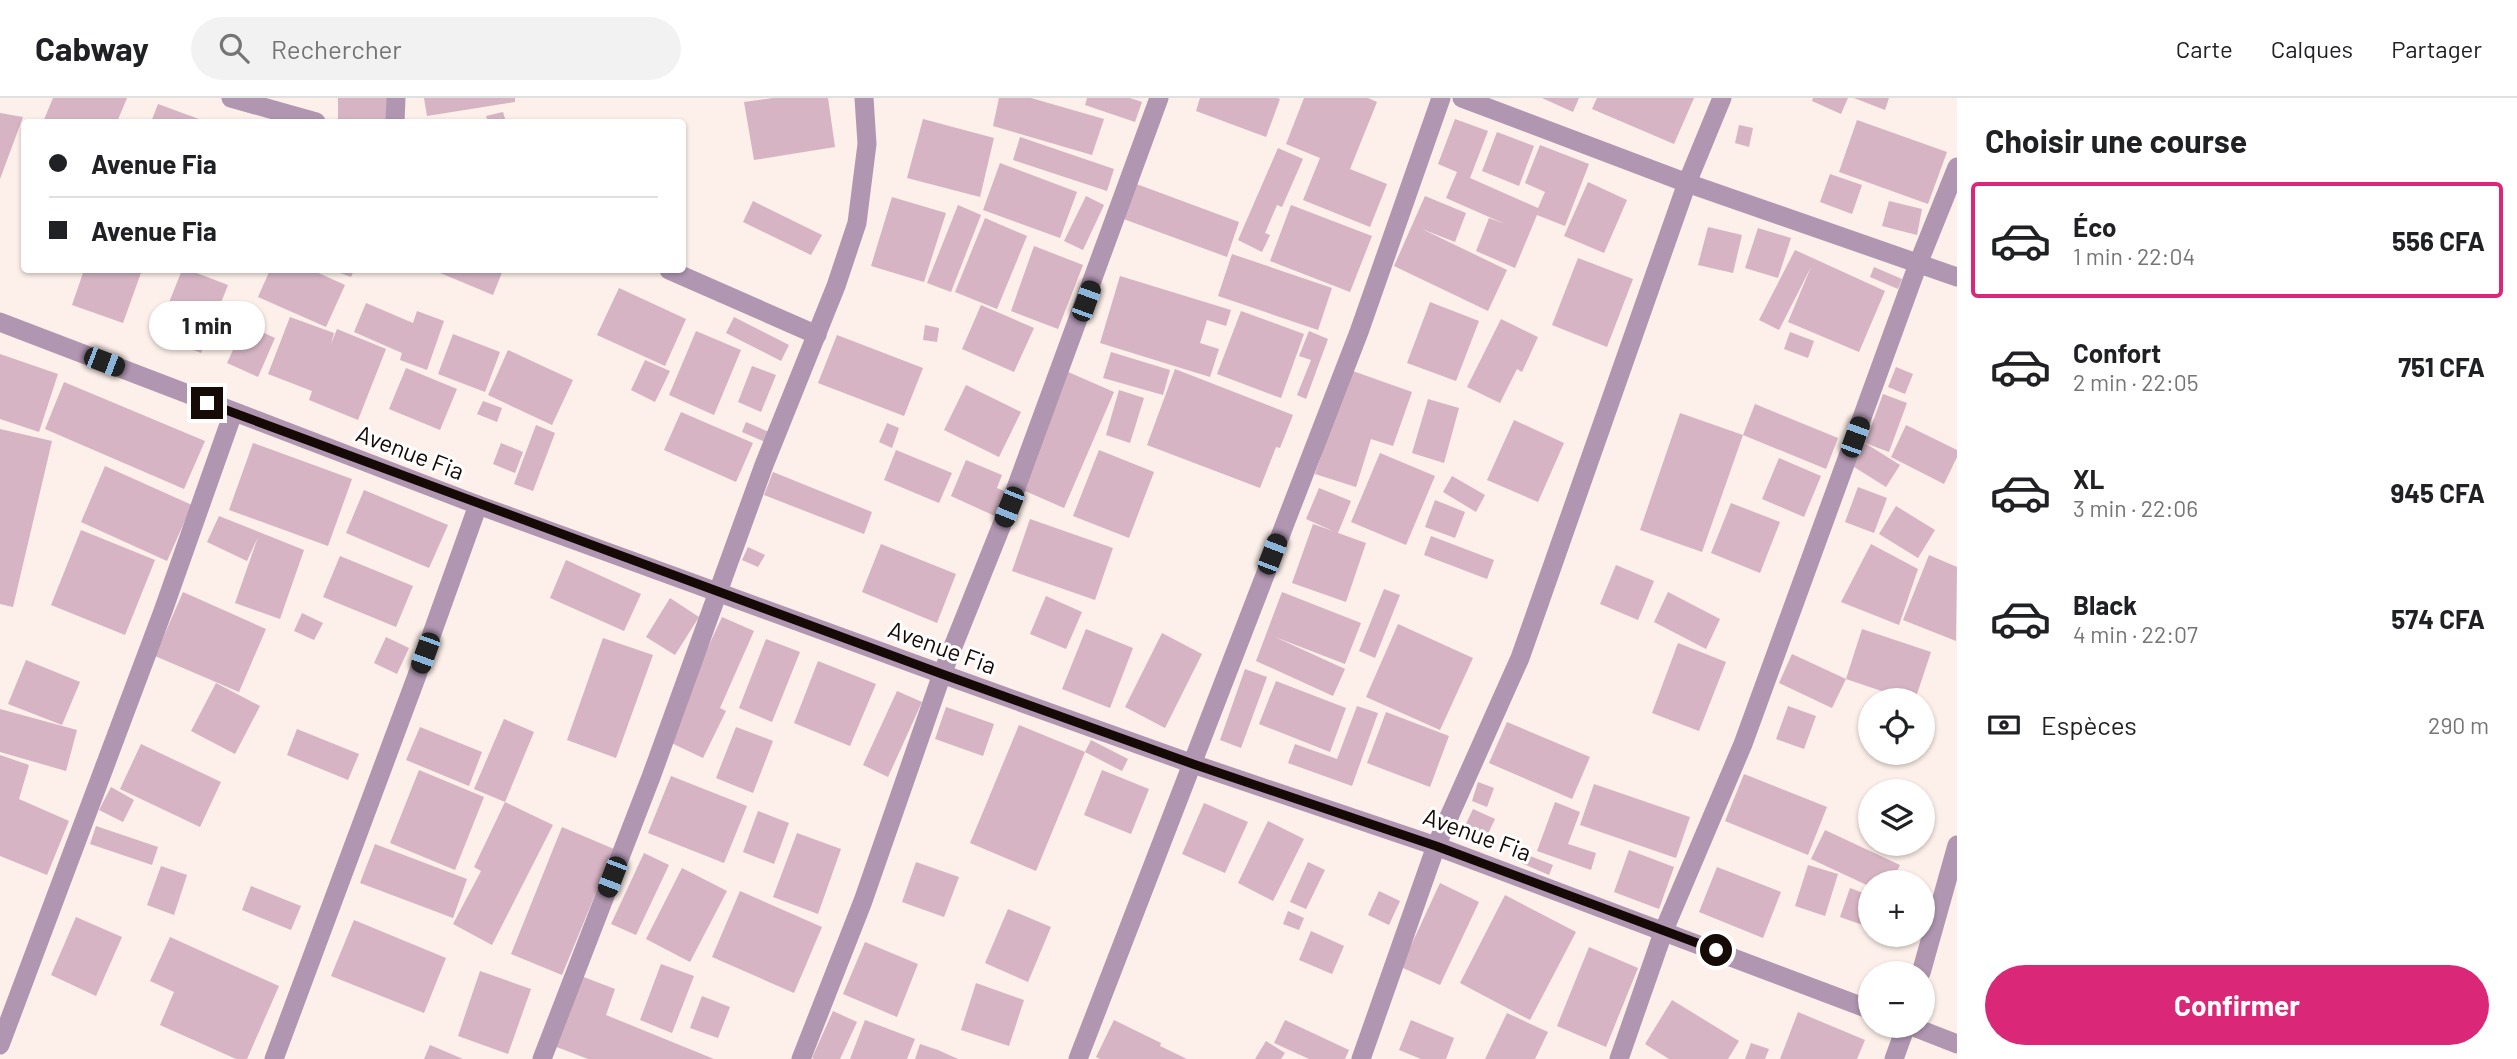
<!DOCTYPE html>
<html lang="fr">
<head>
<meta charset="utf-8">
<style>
  :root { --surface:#fff; --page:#f2f2f2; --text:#202124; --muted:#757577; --line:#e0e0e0; --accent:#db2777 }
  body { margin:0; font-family:Barlow,sans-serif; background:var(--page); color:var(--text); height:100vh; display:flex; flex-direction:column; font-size:26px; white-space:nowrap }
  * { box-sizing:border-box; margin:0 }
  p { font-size:23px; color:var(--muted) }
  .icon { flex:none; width:38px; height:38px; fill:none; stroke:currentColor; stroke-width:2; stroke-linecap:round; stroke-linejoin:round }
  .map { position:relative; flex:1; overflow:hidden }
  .sheet { display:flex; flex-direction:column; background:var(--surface); width:560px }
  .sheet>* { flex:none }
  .top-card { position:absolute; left:21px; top:21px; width:665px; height:154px; border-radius:7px; box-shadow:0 2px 5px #0004; display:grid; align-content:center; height:154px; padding:0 28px; background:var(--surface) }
  .controls { position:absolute; left:1858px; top:590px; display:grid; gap:14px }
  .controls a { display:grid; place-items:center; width:77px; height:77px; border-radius:50%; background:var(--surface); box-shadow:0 2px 5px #0004; font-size:35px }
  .end { position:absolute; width:32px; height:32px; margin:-16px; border:9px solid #160a07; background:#fff; box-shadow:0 0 0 4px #fff }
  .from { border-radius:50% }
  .bubble { position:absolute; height:49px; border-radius:24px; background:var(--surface); box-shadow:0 2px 5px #0004; font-size:23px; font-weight:700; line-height:49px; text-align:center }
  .car { position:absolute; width:21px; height:42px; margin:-21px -10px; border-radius:9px; box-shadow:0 0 5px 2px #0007; background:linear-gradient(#222 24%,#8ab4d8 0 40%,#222 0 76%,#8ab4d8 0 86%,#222 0) }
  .top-card b { display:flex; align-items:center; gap:24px; height:66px; font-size:26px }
  .top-card b+b { border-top:2px solid var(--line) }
  .top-card i { width:18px; height:18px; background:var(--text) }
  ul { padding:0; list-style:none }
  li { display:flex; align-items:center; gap:21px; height:116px; margin:0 14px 10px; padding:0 14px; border:4px solid transparent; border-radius:7px }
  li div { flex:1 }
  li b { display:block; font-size:26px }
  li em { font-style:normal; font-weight:700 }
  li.on { border-color:var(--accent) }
  li>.icon { width:63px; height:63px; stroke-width:1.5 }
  h2 { padding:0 28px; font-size:32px; line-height:84px }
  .pay { display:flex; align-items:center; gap:18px; height:77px; padding:0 28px; font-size:26px }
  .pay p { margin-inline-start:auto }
  .primary-button { display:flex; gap:14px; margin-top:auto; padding:14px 28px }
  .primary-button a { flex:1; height:80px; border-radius:42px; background:var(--accent); color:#fff; font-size:28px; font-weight:700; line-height:80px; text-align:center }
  header { display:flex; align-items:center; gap:42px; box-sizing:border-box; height:98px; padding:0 35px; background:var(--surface); border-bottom:2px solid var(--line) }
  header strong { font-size:33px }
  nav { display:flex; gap:38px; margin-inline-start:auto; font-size:24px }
  .search { width:490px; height:63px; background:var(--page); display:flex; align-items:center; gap:18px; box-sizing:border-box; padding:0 24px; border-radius:38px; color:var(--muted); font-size:26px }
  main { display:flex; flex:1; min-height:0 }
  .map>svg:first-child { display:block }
  .building { fill:#d6b4c3 }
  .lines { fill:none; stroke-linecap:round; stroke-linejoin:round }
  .minor { stroke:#b096b1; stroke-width:19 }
  .route { stroke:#160a07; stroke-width:9 }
  .labels { text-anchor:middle; stroke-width:6; stroke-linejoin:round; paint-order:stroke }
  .street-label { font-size:24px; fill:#160a07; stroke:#fff }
</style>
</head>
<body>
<header>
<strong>Cabway</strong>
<div class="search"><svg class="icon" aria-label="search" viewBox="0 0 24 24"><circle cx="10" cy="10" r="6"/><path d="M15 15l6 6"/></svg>Rechercher</div>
<nav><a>Carte</a><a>Calques</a><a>Partager</a></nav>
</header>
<main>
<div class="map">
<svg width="1957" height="961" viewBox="0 0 1957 961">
  <rect width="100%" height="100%" fill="#fdefe9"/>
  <g class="building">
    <path d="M53 0H127L117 24H43Z"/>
    <path d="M338 0H387L386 24H338Z"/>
    <path d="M424 0H515V4L427 18Z"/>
    <path d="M773 0H828L835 49 754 62 744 4Z"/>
    <path d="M999 0H1031L1104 21 1092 57 993 28Z"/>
    <path d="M1087 0H1130L1142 4 1135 24 1085 7Z"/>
    <path d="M1200 0H1277L1280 1 1266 39 1196 13Z"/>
    <path d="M1304 0H1368L1377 4 1350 71 1387 86 1370 129 1303 102 1320 60 1286 46Z"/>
    <path d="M1542 0H1579L1573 14Z"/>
    <path d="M1597 0H1694L1674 46 1592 11Z"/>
    <path d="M1813 0H1848L1841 16 1812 3Z"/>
    <path d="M1854 0H1889L1885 12Z"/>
    <path d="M158 6 207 24H151Z"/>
    <path d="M503 14 506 24H488L486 18Z"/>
    <path d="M0 15 23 19 0 81Z"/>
    <path d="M923 21 994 40 980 99 907 80Z"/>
    <path d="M1455 21 1488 33 1470 80 1538 110 1545 94 1525 85 1540 47 1589 66 1565 128 1537 117 1515 170 1476 153 1489 120 1505 126 1446 100 1457 74 1438 66Z"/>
    <path d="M1857 22 1947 54 1928 106 1839 74Z"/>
    <path d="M1739 27 1753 30 1749 49 1735 45Z"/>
    <path d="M1497 34 1534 48 1519 88 1482 73Z"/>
    <path d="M1020 39 1114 71 1107 93 1013 62Z"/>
    <path d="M1278 50 1303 61 1282 109 1277 107 1265 135 1270 137 1262 154 1238 142Z"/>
    <path d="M1000 65 1077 94 1060 140 983 112Z"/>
    <path d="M1830 76 1862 87 1852 116 1820 104Z"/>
    <path d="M1131 84 1239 124 1227 159 1118 119Z"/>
    <path d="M1588 84 1627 102 1604 155 1564 138Z"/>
    <path d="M1086 98 1104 107 1083 152 1064 143Z"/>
    <path d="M1425 98 1466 115 1455 144 1422 131 1507 172 1488 213 1394 168Z"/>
    <path d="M892 99 946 115 924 184 871 168Z"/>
    <path d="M753 103 822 137 811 157 743 124Z"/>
    <path d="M1889 103 1922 111 1917 137 1882 128Z"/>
    <path d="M958 107 981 117 951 194 927 185Z"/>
    <path d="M1291 107 1372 138 1350 194 1270 163Z"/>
    <path d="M985 120 1027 138 997 211 955 194Z"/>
    <path d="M1708 129 1742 137 1733 175 1698 167Z"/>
    <path d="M1758 130 1791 140 1778 180 1745 170Z"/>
    <path d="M1034 148 1083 167 1058 231 1011 213Z"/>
    <path d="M1795 152 1885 193 1859 254 1788 224 1811 169 1779 232 1759 222Z"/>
    <path d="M1232 156 1332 190 1318 232 1218 198Z"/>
    <path d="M1578 160 1633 181 1607 249 1552 227Z"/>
    <path d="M1874 169 1902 181 1898 191 1870 179Z"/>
    <path d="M84 172H142L123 225 72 207Z"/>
    <path d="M182 172H189L228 187 201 255 156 237Z"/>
    <path d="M270 172H312L345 187 326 229 258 199Z"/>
    <path d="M332 172H354L351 179Z"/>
    <path d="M433 172H503L493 197Z"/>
    <path d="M1120 178 1231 212 1226 228 1207 222 1200 245 1219 251 1210 279 1100 245Z"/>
    <path d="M619 190 686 221 665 268 597 237Z"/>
    <path d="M1430 204 1479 223 1456 283 1407 265Z"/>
    <path d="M366 205 413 225 417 213 444 223 427 272 400 262 402 255 354 234Z"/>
    <path d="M981 207 1034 230 1014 274 962 251Z"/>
    <path d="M1241 213 1304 236 1281 300 1217 276Z"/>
    <path d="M290 219 334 235 331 246 337 231 386 251 358 322 309 302 312 293 268 276Z"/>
    <path d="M734 219 789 247 781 263 726 235Z"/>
    <path d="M1501 221 1538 239 1522 274 1517 271 1500 305 1467 289Z"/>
    <path d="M245 226 275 240 258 279 227 265Z"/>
    <path d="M925 227 939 230 937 244 923 242Z"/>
    <path d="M696 233 741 252 714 317 669 297Z"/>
    <path d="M1309 233 1328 241 1306 301 1297 297 1311 262 1299 258Z"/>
    <path d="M1790 234 1814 243 1808 260 1784 251Z"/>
    <path d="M453 236 500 254 485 294 438 276Z"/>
    <path d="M837 237 923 270 904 318 818 285Z"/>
    <path d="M508 252 573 282 552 327 488 297Z"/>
    <path d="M1111 254 1170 272 1163 297 1103 280Z"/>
    <path d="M0 256 58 276 39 334 0 321Z"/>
    <path d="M645 262 670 273 655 304 631 292Z"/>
    <path d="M752 268 776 277 761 314 738 304Z"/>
    <path d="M1896 269 1913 276 1905 296 1888 289Z"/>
    <path d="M406 270 457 291 440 332 389 311Z"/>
    <path d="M1059 270 1114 294 1064 410 1009 386Z"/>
    <path d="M1175 271 1293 317 1280 350 1276 349 1260 390 1147 347Z"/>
    <path d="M1350 272 1412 294 1393 348 1371 341 1356 389 1315 376Z"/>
    <path d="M64 284 205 343 184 391 45 331Z"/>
    <path d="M966 287 1021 314 999 359 944 332Z"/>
    <path d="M1119 292 1144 300 1130 345 1106 337Z"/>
    <path d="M1883 296 1907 305 1889 354 1865 345Z"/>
    <path d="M1428 301 1459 310 1444 365 1412 355Z"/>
    <path d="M483 303 502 310 497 324 477 316Z"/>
    <path d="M1755 306 1838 340 1826 371 1743 337Z"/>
    <path d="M681 314 753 345 736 384 664 352Z"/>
    <path d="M1680 315 1743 337 1702 454 1640 432Z"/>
    <path d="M1514 322 1564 345 1538 404 1487 382Z"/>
    <path d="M746 324 769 334 765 344 742 334Z"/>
    <path d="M887 325 899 330 892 350 879 344Z"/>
    <path d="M536 327 555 335 533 393 514 386Z"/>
    <path d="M1906 327 1957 352V359L1944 386 1891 359Z"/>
    <path d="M0 331 52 343 13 509 0 506Z"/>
    <path d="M253 345 352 381 328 448 229 412Z"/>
    <path d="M501 345 523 354 515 375 493 366Z"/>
    <path d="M1865 345 1900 367 1886 389 1851 367Z"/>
    <path d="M896 352 952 375 939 405 884 382Z"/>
    <path d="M1099 352 1154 374 1129 440 1073 418Z"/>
    <path d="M1380 355 1435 378 1406 447 1351 424Z"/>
    <path d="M1779 360 1821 378 1804 419 1762 401Z"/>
    <path d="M966 362 1002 377 997 390 1020 400 1010 425 951 398Z"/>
    <path d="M105 368 192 407 167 463 81 424Z"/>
    <path d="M773 374 872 414 864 436 764 397Z"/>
    <path d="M1452 378 1485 397 1476 414 1443 394Z"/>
    <path d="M1858 389 1887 400 1874 435 1845 424Z"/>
    <path d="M1319 390 1351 403 1338 435 1366 445 1346 504 1292 485 1313 426 1333 433 1306 421Z"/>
    <path d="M364 392 448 427 429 470 346 435Z"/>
    <path d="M1435 402 1465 414 1455 440 1425 429Z"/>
    <path d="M1731 405 1780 424 1760 475 1711 455Z"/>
    <path d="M1896 408 1935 432 1918 460 1879 436Z"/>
    <path d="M219 418 304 452 280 521 235 505 258 439 247 463 207 444Z"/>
    <path d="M1030 421 1113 450 1095 502 1012 473Z"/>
    <path d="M81 432 155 462 125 537 51 507Z"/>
    <path d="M1431 438 1494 462 1487 481 1424 457Z"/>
    <path d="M881 446 956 476 937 525 862 494Z"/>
    <path d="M1871 446 1918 471 1899 527 1841 504Z"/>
    <path d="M748 449 765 457 758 469 742 462Z"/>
    <path d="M1929 457 1957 469 1956 543 1903 522Z"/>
    <path d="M340 458 413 488 396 529 323 499Z"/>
    <path d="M566 462 641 496 624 533 550 500Z"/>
    <path d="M1616 467 1654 483 1638 522 1600 506Z"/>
    <path d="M1384 491 1400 497 1375 560 1359 553Z"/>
    <path d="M183 494 266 531 239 594 155 558Z"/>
    <path d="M1282 494 1361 525 1345 566 1275 539 1345 571 1333 598 1256 563Z"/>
    <path d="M1668 494 1720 521 1706 551 1654 524Z"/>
    <path d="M1046 498 1082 514 1066 551 1030 536Z"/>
    <path d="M670 500 699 519 675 557 646 539Z"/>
    <path d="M302 515 323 525 314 542 294 533Z"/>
    <path d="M722 519 754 533 720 610 726 613 703 660 665 642Z"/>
    <path d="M1398 526 1473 560 1440 632 1366 599Z"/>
    <path d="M1086 531 1133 550 1110 610 1062 591Z"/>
    <path d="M1862 531 1931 554 1915 602H1908L1846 581Z"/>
    <path d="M1162 535 1202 556 1165 630 1125 609Z"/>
    <path d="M386 539 409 550 397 576 374 565Z"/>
    <path d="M603 540 653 557 616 660 567 642Z"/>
    <path d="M766 541 800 554 772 624 739 610Z"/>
    <path d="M1678 545 1726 564 1699 633 1652 615Z"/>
    <path d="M1792 556 1846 581 1832 610 1779 585Z"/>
    <path d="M26 562 80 584 62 627 8 606Z"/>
    <path d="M818 563 876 586 850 648 794 625Z"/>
    <path d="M1245 571 1267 579 1241 650 1220 642Z"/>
    <path d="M1276 583 1346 610 1330 654 1259 626Z"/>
    <path d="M216 585 260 608 235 656 191 633Z"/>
    <path d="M897 593 922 604 888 679 863 667Z"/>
    <path d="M1357 608 1378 615 1352 688 1288 665 1295 646 1337 661Z"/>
    <path d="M1788 608 1816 618 1804 651 1776 641Z"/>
    <path d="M946 609 994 626 983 658 935 641Z"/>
    <path d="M0 611 77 632 66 673 0 654Z"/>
    <path d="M1386 614 1449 638 1430 689 1367 665Z"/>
    <path d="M504 621 534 634 505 704 474 691Z"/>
    <path d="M1507 624 1590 659 1572 701 1489 665Z"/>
    <path d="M1019 627 1085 654 1036 773 970 745Z"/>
    <path d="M420 629 482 654 469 688 406 662Z"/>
    <path d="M736 629 773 643 753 695 716 680Z"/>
    <path d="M297 631 359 656 348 682 287 657Z"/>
    <path d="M1091 642 1128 661 1122 673 1085 654Z"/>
    <path d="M141 646 221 684 200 729 120 691Z"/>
    <path d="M0 657 29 667 19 701 69 723 47 777 0 758Z"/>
    <path d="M419 672 484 699 455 772 390 745Z"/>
    <path d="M1102 672 1149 691 1131 736 1084 717Z"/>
    <path d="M1744 676 1827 709 1808 757 1725 723Z"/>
    <path d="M671 678 747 708 724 765 648 735Z"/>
    <path d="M1478 684 1494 690 1487 709 1472 703Z"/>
    <path d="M1594 686 1690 719 1676 760 1580 727Z"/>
    <path d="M111 689 134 702 123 724 99 712Z"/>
    <path d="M505 704 553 727 492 847 453 826 481 773 474 769Z"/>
    <path d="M1555 704 1580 714 1568 746 1596 755 1591 772 1537 753Z"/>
    <path d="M1204 705 1248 724 1225 775 1182 756Z"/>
    <path d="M1473 711 1495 721 1485 742 1463 732Z"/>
    <path d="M758 713 789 725 774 766 743 754Z"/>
    <path d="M1268 723 1304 741 1273 803 1238 785Z"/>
    <path d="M96 728 158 749 152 767 90 746Z"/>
    <path d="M562 729 614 751 562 877 511 856Z"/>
    <path d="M1825 732 1900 767 1892 784H1871V789L1811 761Z"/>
    <path d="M797 735 841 751 818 816 773 799Z"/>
    <path d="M375 746 467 781 453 820 360 785Z"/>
    <path d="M1629 752 1674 769 1659 811 1614 794Z"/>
    <path d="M644 755 669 767 636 837 611 826Z"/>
    <path d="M1525 756 1553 767 1549 777 1521 765Z"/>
    <path d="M916 764 959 779 944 819 902 804Z"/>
    <path d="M1308 764 1325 772 1306 811 1290 804Z"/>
    <path d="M1808 767 1838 776 1825 818 1795 808Z"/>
    <path d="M161 768 187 777 174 817 147 807Z"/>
    <path d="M1717 769 1781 794 1763 840 1699 814Z"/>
    <path d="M682 770 727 793 690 864 646 841Z"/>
    <path d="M1440 785 1479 804 1440 887 1401 869Z"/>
    <path d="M251 788 301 808 291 832 242 812Z"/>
    <path d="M1850 790 1871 798V830L1840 819Z"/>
    <path d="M740 793 822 829 794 895 712 859Z"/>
    <path d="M1379 793 1400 803 1389 827 1368 817Z"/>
    <path d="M1505 797 1576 834 1530 922 1460 885Z"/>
    <path d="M1008 811 1051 829 1028 884 985 865Z"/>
    <path d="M1288 813 1304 820 1299 832 1283 826Z"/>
    <path d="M76 819 122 839 96 898 51 877Z"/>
    <path d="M354 822 446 860 424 915 331 878Z"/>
    <path d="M1311 833 1344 848 1332 876 1299 862Z"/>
    <path d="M170 839 279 888 247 961H236L160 927 174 894 150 883Z"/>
    <path d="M865 844 918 866 897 919 843 896Z"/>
    <path d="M1589 849 1638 870 1606 949 1557 928Z"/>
    <path d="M661 866 694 878 672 935 640 922Z"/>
    <path d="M480 873 531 891 508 956 458 938Z"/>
    <path d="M581 878 615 891 606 917 714 961H588L554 948Z"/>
    <path d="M976 885 1024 902 1009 948 961 932Z"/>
    <path d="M702 898 730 909 718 940 690 930Z"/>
    <path d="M1672 902 1739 943 1728 961H1669L1645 946Z"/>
    <path d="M833 913 857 924 840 961H814L812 960Z"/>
    <path d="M1798 914 1865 942 1857 961H1780Z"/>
    <path d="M1507 915 1548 934 1535 961H1485Z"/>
    <path d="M865 922 915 941 907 961H850Z"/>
    <path d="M1114 922 1161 945 1160 948 1187 961H1100L1096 959Z"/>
    <path d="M1285 922 1349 952 1345 961H1309L1274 945Z"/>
    <path d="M1411 922 1454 940 1446 961H1421L1399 952Z"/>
    <path d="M1266 943 1285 955 1281 961H1255Z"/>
    <path d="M1751 945 1769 951 1765 961H1745Z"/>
    <path d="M920 946 938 952 958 961H915Z"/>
    <path d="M430 947 463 961H424Z"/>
  </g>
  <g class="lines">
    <g class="minor">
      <path d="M231 0 316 24"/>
      <path d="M1462 0 1687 85 1957 179"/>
      <path d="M395 24 396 0"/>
      <path d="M669 172 817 237"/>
      <path d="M0 224 478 407 942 576 1193 666 1436 748 1871 912"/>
      <path d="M1921 875 1957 747"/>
      <path d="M1911 928 1957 946"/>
      <path d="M0 947 163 513 233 315"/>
      <path d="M274 961 416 580 478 407"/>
      <path d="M542 961 651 679 764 367 836 188 857 125 867 46 864 0"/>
      <path d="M801 961 863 803 942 576 1009 409 1159 0"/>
      <path d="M1078 961 1359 234 1441 0"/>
      <path d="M1361 961 1436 748 1520 560 1687 85 1722 0"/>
      <path d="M1619 961 1664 832 1743 646 1918 166 1957 69"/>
      <path d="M1894 961 1906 928"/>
    </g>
  </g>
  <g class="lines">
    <path class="route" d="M207 305 942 576 1193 666 1436 748 1716 852"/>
  </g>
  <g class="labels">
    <g class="street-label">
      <text transform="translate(410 355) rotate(21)" y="8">Avenue Fia</text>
      <text transform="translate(942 550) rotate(20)" y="8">Avenue Fia</text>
      <text transform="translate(1477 737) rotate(20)" y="8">Avenue Fia</text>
    </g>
  </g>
</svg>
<div class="controls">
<a><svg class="icon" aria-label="locate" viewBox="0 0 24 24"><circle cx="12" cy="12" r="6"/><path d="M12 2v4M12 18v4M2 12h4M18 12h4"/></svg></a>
<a><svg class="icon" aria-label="layers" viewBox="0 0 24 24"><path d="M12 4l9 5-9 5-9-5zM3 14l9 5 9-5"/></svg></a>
<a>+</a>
<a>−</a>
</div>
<i class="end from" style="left:1716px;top:852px"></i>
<i class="end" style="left:207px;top:305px"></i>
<div class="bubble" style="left:149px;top:203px;width:116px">1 min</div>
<i class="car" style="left:1086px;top:203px;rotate:20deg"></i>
<i class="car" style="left:104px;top:264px;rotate:111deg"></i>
<i class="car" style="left:1855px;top:339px;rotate:20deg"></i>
<i class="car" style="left:1009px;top:409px;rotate:202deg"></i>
<i class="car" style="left:1272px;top:456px;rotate:21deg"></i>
<i class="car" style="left:425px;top:555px;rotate:200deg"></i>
<i class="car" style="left:612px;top:779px;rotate:201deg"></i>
<div class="top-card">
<b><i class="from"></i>Avenue Fia</b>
<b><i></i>Avenue Fia</b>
</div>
</div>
<section class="sheet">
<h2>Choisir une course</h2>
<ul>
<li class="on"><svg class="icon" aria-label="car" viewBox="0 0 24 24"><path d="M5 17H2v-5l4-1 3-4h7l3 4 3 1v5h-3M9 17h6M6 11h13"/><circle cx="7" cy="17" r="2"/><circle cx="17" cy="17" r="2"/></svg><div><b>Éco</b><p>1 min · 22:04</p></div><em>556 CFA</em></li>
<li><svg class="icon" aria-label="car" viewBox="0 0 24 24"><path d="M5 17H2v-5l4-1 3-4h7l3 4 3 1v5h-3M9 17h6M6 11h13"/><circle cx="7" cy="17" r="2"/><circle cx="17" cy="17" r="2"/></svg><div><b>Confort</b><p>2 min · 22:05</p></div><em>751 CFA</em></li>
<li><svg class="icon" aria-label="car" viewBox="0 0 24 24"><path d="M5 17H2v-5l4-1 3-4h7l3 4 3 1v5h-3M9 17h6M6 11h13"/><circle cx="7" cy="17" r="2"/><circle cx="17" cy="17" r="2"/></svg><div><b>XL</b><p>3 min · 22:06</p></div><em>945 CFA</em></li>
<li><svg class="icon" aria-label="car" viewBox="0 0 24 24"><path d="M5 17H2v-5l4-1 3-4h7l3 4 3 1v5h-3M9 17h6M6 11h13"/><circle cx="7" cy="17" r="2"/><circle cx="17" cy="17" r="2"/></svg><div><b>Black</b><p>4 min · 22:07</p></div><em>574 CFA</em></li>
</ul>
<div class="pay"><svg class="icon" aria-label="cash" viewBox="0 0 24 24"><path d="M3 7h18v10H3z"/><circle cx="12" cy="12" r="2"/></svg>Espèces<p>290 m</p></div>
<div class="primary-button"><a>Confirmer</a></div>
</section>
</main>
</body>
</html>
